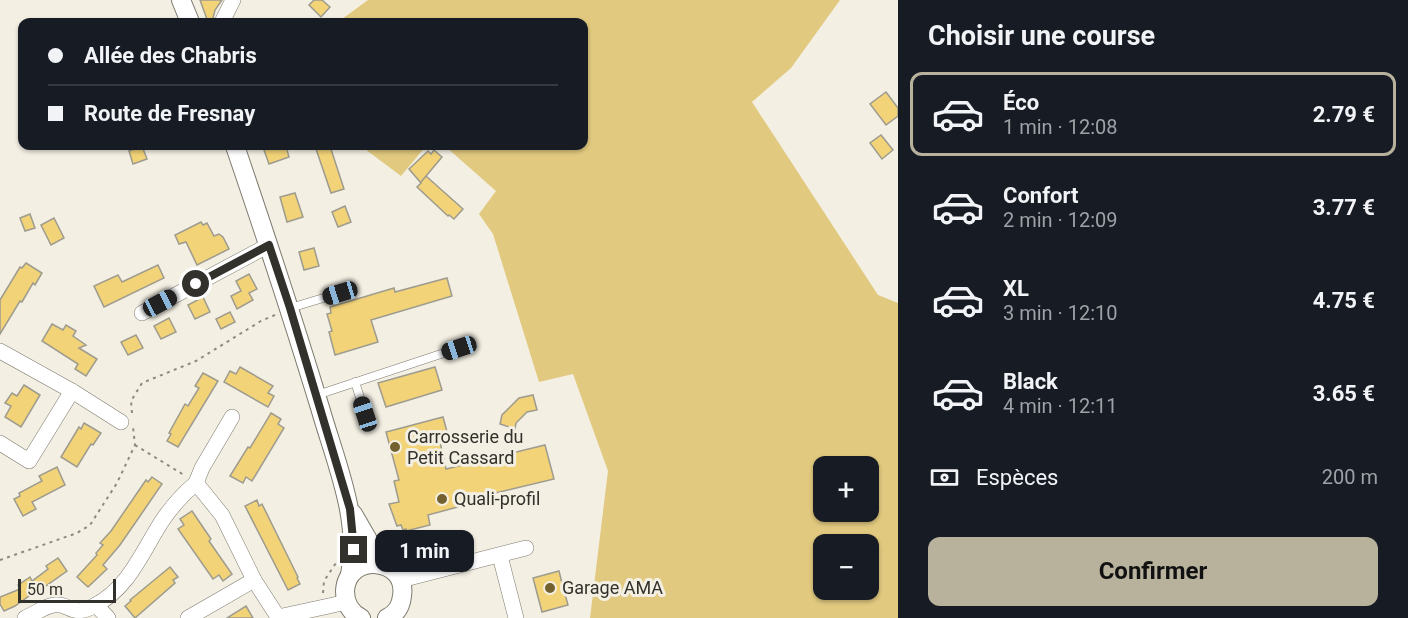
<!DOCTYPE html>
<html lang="fr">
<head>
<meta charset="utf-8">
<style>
  :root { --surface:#171b24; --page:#20242c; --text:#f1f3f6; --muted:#9ea1a6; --line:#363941; --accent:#b8b29d }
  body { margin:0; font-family:Roboto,sans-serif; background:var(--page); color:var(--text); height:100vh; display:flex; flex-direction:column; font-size:22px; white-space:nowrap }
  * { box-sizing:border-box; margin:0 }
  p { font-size:20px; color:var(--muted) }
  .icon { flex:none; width:33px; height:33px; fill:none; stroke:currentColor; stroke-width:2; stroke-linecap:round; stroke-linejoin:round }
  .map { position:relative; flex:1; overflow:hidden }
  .sheet { display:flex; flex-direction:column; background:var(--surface); width:510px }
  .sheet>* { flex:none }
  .top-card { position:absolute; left:18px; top:18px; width:570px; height:132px; border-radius:12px; box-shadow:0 2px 4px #0004; display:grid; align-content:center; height:132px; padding:0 30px; background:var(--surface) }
  .buttons { position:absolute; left:813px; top:456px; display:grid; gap:12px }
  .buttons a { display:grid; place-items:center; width:66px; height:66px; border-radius:12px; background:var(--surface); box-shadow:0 2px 4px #0004; font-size:30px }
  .scale { position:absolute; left:18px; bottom:15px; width:98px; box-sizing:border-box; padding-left:6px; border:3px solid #33312c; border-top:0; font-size:16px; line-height:21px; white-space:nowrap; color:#33312c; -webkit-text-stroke:4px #f3efe3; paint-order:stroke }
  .end { position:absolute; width:27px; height:27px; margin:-14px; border:8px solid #33312c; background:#fff; box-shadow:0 0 0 3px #fff }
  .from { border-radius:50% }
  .bubble { position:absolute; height:42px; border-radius:12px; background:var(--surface); box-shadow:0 2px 4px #0004; font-size:20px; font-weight:700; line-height:42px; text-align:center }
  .car { position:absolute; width:18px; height:36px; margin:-18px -9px; border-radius:8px; box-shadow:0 0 4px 2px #0007; background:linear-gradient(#222 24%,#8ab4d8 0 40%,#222 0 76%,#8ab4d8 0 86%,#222 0) }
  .top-card b { display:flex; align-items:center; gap:21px; height:57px; font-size:22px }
  .top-card b+b { border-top:2px solid var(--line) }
  .top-card i { width:15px; height:15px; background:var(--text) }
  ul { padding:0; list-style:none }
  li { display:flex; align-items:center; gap:18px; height:84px; margin:0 12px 9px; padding:0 18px; border:3px solid transparent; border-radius:12px }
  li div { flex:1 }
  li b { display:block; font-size:22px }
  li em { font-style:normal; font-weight:700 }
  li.active { border-color:var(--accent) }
  li>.icon { width:54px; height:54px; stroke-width:1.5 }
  h2 { padding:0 30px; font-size:27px; line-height:72px }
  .pay { display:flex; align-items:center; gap:15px; height:66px; padding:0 30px; font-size:22px }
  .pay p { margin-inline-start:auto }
  .primary-button { display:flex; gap:12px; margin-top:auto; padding:12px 30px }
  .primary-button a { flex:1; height:69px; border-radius:12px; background:var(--accent); color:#111; font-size:24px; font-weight:700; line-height:69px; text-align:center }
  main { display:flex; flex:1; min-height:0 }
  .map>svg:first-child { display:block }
  .green { fill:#e1c97f; fill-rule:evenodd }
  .building { fill:#f2d378; stroke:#9e9b8f; stroke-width:1.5 }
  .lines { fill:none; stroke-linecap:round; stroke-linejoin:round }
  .service-casing { stroke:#7e7a6f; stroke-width:9 }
  .minor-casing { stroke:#7e7a6f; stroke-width:16 }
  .tertiary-casing { stroke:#7e7a6f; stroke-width:20 }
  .path { stroke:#8d8a82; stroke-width:2; stroke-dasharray:3 4.5; stroke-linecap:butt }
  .service { stroke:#fff; stroke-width:8 }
  .minor { stroke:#fff; stroke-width:15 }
  .tertiary { stroke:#fff; stroke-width:18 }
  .route { stroke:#33312c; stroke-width:8 }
  .poi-dot { fill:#736230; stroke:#f3efe3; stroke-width:2 }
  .labels { text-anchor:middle; stroke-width:6; stroke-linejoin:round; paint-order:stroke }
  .poi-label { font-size:18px; fill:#33312c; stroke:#f3efe3; text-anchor:start }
</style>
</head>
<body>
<main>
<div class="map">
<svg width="898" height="618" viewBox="0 0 898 618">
  <rect width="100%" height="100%" fill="#f3efe3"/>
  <g class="green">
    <path d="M368 0H840L791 68 752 102 878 295 898 303V618H590L608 471 573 374 539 382 493 234 479 214 496 191 445 146H584V22H338ZM824 466H868V512H824ZM824 544H868V590H824Z"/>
    <path d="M361 146H426L401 176Z"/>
  </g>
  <g class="building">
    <path d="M200 0H222L215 10 212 22H208Z"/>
    <path d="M314 0H322L330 7 321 17 309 5Z"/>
    <path d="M886 92 898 108V116L886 125 870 104Z"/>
    <path d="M881 135 893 150 882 159 870 143Z"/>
    <path d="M142 146 147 159 133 164 129 151Z"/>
    <path d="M278 146H286L289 157 269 164 264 150Z"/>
    <path d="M315 146H330L344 189 331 193Z"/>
    <path d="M434 150 442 157 421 182 426 176 463 209 454 219 449 215 448 216 417 187 421 183 409 169 428 151 431 154Z"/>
    <path d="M295 193 303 217 287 222 280 197Z"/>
    <path d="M345 206 351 222 338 227 332 212Z"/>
    <path d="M30 214 35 228 25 231 20 218Z"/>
    <path d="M54 218 64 238 51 245 41 225Z"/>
    <path d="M201 222 203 225 207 223 214 236 219 234 223 237 229 249 197 265 186 242 179 244 175 235Z"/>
    <path d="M314 248 319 266 304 270 299 252Z"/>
    <path d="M26 263 42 273 35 285 33 283 22 302 20 301 0 334V300L20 267 22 268Z"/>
    <path d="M158 265 164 278 104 307 94 286 118 275 122 282Z"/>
    <path d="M249 274 257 289 249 293 253 300 237 309 231 296 241 291 236 281Z"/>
    <path d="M447 278 452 296 371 320 378 342 335 355 329 332 332 331 327 314 331 313 330 307 394 288 395 292Z"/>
    <path d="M203 297 210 312 195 319 188 305Z"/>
    <path d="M230 312 235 322 221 329 216 319Z"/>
    <path d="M169 318 176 332 161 339 154 326Z"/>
    <path d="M52 324 63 330 66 325 76 331 73 336 86 345 79 348 97 359 86 376 75 369 78 364 42 341Z"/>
    <path d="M136 335 143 348 128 355 121 342Z"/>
    <path d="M240 367 273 386 268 393 274 396 268 407 224 382 230 371 236 374Z"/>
    <path d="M435 367 442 390 386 407 378 383Z"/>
    <path d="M203 373 218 381 178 447 167 441 171 434 169 433 185 404 188 406 199 388 195 386Z"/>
    <path d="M24 385 40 395 21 427 5 417 11 406 5 403 12 393 17 396Z"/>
    <path d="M533 395 537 410 527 412 516 423 515 429 500 424 502 415 519 398Z"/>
    <path d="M271 413 281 419 278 424 284 428 252 481 246 477 243 483 230 476 248 447 250 448Z"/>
    <path d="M443 417 449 439 440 442 446 469 545 445 554 479 495 493V497L428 515 430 525 406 531V529L403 530 401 525 397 526 389 504 399 502 394 481 399 480 386 432Z"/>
    <path d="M84 423 101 433 93 445 91 444 77 467 61 457 79 427 81 429Z"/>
    <path d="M57 467 65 485 32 502 36 509 23 516 14 499 20 496 19 493 42 481 39 476Z"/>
    <path d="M152 477 162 484 120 545 103 565 107 569 88 587 77 577 97 555 96 553 103 545 100 543 111 531 146 480 148 482Z"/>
    <path d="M257 500 259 506 262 504 298 577 297 578 300 584 288 590 245 506Z"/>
    <path d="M192 511 211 539 209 541 232 574 223 581 219 575 213 579 178 529 184 525 180 519Z"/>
    <path d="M58 558 67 571 33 595 32 594 15 606 4 611 0 604V597L20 589 18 585 30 577 32 581 48 569 46 566Z"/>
    <path d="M170 567 178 577 173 580 175 583 135 618 125 606 131 601 130 600Z"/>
    <path d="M559 571 562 583 571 580 574 591 565 594 568 605 542 612 533 578Z"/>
    <path d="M246 606 253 618H227Z"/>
  </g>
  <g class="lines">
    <defs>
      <g id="service">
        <path d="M290 308 340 293"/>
        <path d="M355 382 365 413"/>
        <path d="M317 395 459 348"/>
      </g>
      <g id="minor">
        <path d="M222 22 233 0"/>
        <path d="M142 313 269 245"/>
        <path d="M0 351 72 391 121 422"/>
        <path d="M0 443 29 461 72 391"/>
        <path d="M196 483 202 468 232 417"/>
        <path d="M500 556 516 618"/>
        <path d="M401 580 526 548"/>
        <path d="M96 605 108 618"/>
        <path d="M25 618C34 614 45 606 54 605 71 603 71 618 94 606 129 588 142 552 162 521 172 506 183 494 196 483L222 515 254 580 278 617 347 602"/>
        <path d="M188 618 254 580"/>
      </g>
      <g id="tertiary">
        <path d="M181 0 190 22"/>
        <path d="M235 146C265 234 294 322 321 411 336 463 361 520 350 575"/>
        <path d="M353 514 382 564"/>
        <path d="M361 618C351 613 345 603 345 591 347 552 408 557 402 596 401 606 396 614 387 618"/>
      </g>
    </defs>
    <use href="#service" class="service-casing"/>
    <use href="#minor" class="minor-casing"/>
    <use href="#tertiary" class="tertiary-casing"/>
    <g class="path">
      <path d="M132 413 131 401 142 383 196 361 261 321 275 315"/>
      <path d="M135 445 184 475"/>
      <path d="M0 560 77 533 90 525 117 483 135 445 133 427"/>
      <path d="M323 593 324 581 336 563"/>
    </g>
    <use href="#service" class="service"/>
    <use href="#minor" class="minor"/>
    <use href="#tertiary" class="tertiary"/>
  </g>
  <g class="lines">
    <path class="route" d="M196 284 269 245 290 308 350 509 354 550"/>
  </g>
  <g class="poi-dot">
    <circle cx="395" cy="447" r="6"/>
    <circle cx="442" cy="499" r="6"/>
    <circle cx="550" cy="588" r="6"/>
  </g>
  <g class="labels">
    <g class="poi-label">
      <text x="407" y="443">Carrosserie du<tspan x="407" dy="21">Petit Cassard</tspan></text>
      <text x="454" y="505">Quali-profil</text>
      <text x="562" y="594">Garage AMA</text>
    </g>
  </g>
</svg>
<div class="buttons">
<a>+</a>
<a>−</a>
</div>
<div class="scale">50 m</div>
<i class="end from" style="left:196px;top:284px"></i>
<i class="end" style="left:354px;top:550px"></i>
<div class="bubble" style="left:375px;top:530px;width:99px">1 min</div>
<i class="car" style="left:340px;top:293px;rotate:253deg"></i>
<i class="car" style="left:160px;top:303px;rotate:62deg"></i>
<i class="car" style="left:459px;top:348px;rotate:252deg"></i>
<i class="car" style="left:365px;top:414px;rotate:342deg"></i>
<div class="top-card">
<b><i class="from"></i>Allée des Chabris</b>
<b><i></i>Route de Fresnay</b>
</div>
</div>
<section class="sheet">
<h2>Choisir une course</h2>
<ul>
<li class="active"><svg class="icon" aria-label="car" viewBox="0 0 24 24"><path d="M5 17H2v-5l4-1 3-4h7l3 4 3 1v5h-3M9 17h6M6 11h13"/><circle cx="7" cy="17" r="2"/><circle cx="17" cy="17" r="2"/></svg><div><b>Éco</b><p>1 min · 12:08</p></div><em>2.79 €</em></li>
<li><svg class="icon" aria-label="car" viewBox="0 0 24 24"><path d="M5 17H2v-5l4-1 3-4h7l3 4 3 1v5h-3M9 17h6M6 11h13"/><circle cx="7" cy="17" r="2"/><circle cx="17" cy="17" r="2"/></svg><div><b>Confort</b><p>2 min · 12:09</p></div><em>3.77 €</em></li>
<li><svg class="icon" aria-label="car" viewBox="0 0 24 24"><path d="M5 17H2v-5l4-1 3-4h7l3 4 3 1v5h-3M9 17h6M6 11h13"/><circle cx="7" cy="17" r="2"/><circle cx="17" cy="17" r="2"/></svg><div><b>XL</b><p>3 min · 12:10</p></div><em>4.75 €</em></li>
<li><svg class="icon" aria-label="car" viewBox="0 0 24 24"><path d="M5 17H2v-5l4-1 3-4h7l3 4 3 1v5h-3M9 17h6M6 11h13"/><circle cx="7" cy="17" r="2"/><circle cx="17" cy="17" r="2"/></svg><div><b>Black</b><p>4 min · 12:11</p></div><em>3.65 €</em></li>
</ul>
<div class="pay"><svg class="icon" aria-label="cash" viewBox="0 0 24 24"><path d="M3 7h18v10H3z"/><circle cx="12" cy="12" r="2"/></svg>Espèces<p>200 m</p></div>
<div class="primary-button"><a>Confirmer</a></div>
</section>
</main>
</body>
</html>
